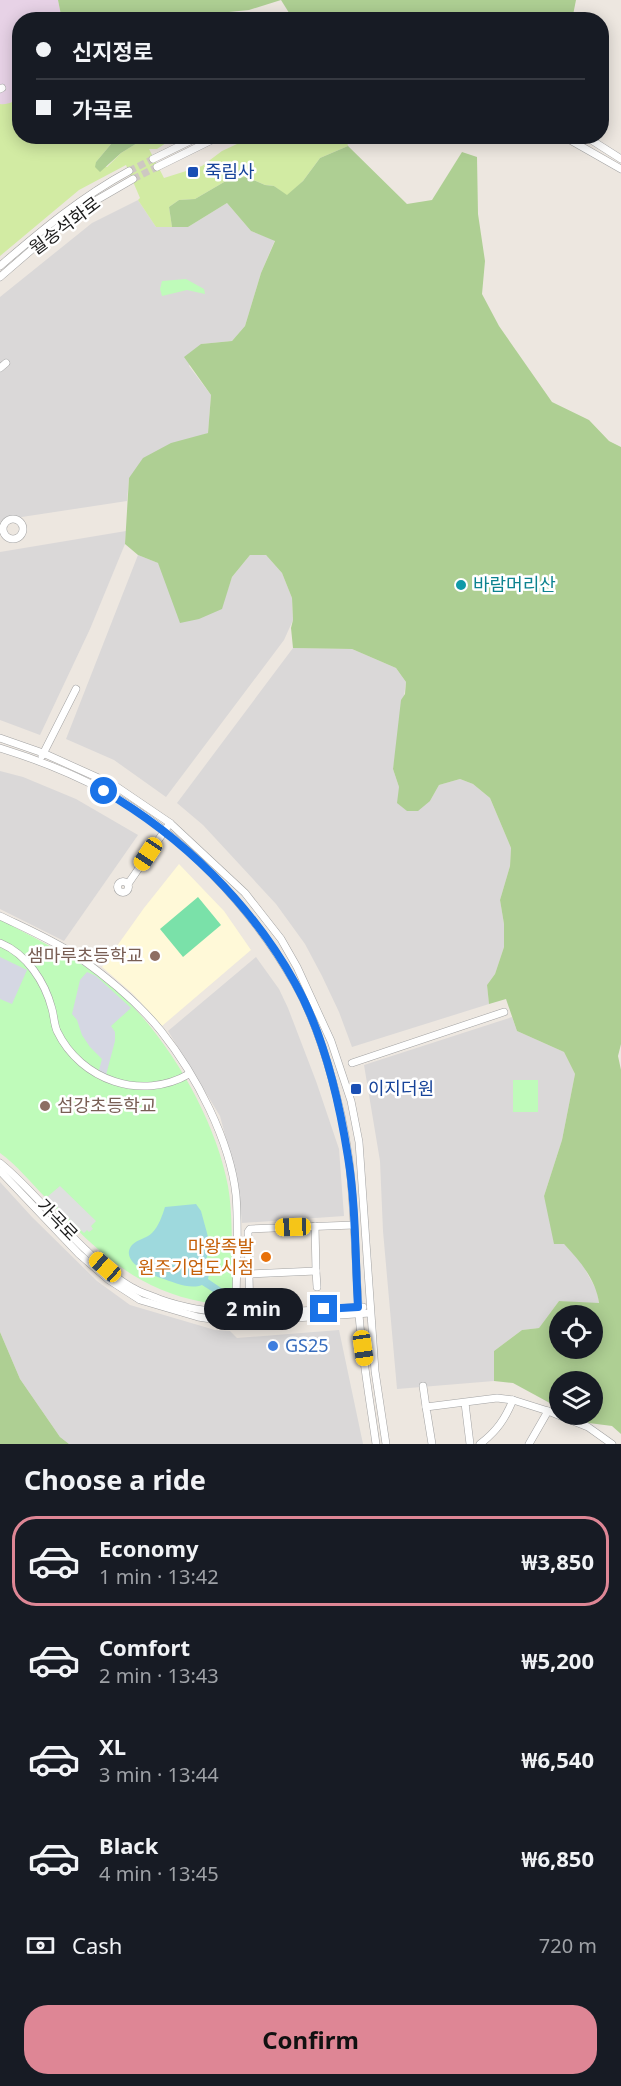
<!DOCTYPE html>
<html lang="en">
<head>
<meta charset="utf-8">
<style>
  :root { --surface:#171b24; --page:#20242c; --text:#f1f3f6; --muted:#9ea1a6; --line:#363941; --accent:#de8695 }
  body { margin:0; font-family:"Noto Sans","Noto Sans KR",sans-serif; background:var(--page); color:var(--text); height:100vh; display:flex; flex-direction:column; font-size:22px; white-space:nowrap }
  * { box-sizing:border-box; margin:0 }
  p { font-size:20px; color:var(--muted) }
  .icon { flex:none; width:33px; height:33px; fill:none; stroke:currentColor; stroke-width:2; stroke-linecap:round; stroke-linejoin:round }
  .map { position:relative; height:1444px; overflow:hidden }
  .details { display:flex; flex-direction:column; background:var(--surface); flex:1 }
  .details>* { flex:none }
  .top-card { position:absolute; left:12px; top:12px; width:597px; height:132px; border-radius:24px; box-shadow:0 3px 15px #0003; display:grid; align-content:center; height:132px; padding:0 24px; background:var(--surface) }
  .tools { position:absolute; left:549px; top:1305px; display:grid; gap:12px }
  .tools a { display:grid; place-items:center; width:54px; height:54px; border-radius:50%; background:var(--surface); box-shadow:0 3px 15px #0003; font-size:30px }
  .end { position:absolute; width:27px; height:27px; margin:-14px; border:8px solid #1a73e8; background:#fff; box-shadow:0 0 0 3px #fff }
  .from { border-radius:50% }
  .bubble { position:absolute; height:42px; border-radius:21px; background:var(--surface); box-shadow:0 3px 15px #0003; font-size:20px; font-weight:700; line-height:42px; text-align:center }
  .car { position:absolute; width:18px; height:36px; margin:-18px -9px; border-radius:8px; box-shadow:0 0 4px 2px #0007; background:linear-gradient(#f5c518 24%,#345 0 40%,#f5c518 0 76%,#345 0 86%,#f5c518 0) }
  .top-card b { display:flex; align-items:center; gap:21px; height:57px; font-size:22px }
  .top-card b+b { border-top:2px solid var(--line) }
  .top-card i { width:15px; height:15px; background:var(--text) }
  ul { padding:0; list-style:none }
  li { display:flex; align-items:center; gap:18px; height:90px; margin:0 12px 9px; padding:0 12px; border:3px solid transparent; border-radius:24px }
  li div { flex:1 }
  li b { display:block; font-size:22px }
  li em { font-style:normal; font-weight:700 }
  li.on { border-color:var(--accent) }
  li>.icon { width:54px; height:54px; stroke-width:1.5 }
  h2 { padding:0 24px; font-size:27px; line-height:72px }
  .pay { display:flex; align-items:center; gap:15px; height:66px; padding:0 24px; font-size:22px }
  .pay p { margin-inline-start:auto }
  .button { display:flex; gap:12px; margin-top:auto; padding:12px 24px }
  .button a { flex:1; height:69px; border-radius:24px; background:var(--accent); color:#111; font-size:24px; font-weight:700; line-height:69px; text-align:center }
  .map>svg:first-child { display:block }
  .residential { fill:#dad8d8 }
  .industrial { fill:#e7d2e6 }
  .education { fill:#fff9d8 }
  .grass { fill:#d2eba3 }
  .forest { fill:#aecf93; fill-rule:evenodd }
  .park { fill:#bffbba }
  .pitch { fill:#7ae1a9 }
  .parking { fill:#dfdfdf }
  .plaza { fill:#d5d7e3 }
  .water { fill:#9ed9dd }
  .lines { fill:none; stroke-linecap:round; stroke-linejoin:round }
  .minor-tunnel { stroke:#cec8c2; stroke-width:7; stroke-dasharray:7 3.5; stroke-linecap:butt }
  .minor-casing { stroke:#a2a2a2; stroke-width:8 }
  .minor { stroke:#fff; stroke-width:7 }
  .route { stroke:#1a73e8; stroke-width:8 }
  .transit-dot { fill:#1a4fb4; stroke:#fff; stroke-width:2 }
  .culture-dot { fill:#0f9aa8; stroke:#fff; stroke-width:2 }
  .education-dot { fill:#8d6e63; stroke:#fff; stroke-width:2 }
  .food-dot { fill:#e8710a; stroke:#fff; stroke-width:2 }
  .shop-dot { fill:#3f7fe0; stroke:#fff; stroke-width:2 }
  .labels { text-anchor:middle; stroke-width:5; stroke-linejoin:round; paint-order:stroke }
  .transit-label { font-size:18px; fill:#164399; stroke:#fff; text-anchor:start }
  .street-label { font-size:18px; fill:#1b1b1b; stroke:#fff }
  .culture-label { font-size:18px; fill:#0d838f; stroke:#fff; text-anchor:start }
  .education-label { font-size:18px; fill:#785e54; stroke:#fff; text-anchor:end }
  .food-label { font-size:18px; fill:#c56008; stroke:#fff; text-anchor:end }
  .shop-label { font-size:18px; fill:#366cbe; stroke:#fff; text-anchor:start }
</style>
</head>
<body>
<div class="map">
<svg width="621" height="1444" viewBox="0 0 621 1444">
  <rect width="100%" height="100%" fill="#ede7e0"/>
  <g class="residential">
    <path d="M138 200 156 227H188L227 203 251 231 275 240 261 273 245 326 232 341 201 344 189 366 211 395 208 433 197 437 129 478 127 501 2 520 0 523V297L92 223Z"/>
    <path d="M126 531 125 544 90 629 40 735 0 720V552Z"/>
    <path d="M138 555 158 563 221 609 232 577 250 555H266L282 573 292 598 293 620 284 640 166 797 114 760 66 739Z"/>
    <path d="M293 648 352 649 396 668 406 682 393 769 399 787 430 801 439 785 460 779 473 784 490 798 511 848 510 866 500 900 504 924V947L495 974 487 985 489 1004 352 1047 339 1012 322 976 305 944 276 904 203 825 177 803Z"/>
    <path d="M0 771 23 777 76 799 138 835 64 941 0 909Z"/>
    <path d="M256 957 279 989 288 1008 316 1081 339 1149 344 1216 242 1223 238 1185 220 1116 168 1031Z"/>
    <path d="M512 1017 517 1031 564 1052 575 1074 562 1140 544 1196 564 1244 581 1262 597 1291 599 1304 559 1301 539 1328 522 1330 494 1351V1381L397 1389 383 1231 380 1161 364 1065Z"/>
    <path d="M0 1182 32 1217 97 1281 130 1305 215 1330 230 1331 237 1338 339 1330 363 1444H69L60 1437 20 1379 0 1332Z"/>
  </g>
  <path class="industrial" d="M0 0H58L62 19 20 20V136L0 243Z"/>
  <path class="education" d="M179 864 224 911 251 950 162 1026 133 994 102 967 144 908Z"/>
  <path class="grass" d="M18 95H19L20 136 117 137 96 162 107 167 121 153 147 137H175L157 149H149L164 178 202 166 222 151 252 137H346L348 146 320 158 303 181 287 196 274 186 265 185 246 177 231 178 195 199 179 200 169 207 172 227H156L138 200 140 198 126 165 79 190 0 256V104C8 105 15 102 18 95Z"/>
  <g class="forest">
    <path d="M58 0H576L572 20 289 19 291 16 281 0 249 10 219 13 215 19 62 20Z"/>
    <path d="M117 137H147L121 153 100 172 95 167 96 162Z"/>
    <path d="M348 146 407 204 432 200 462 152 477 157 478 214 485 261 482 294 499 326 552 402 589 420 609 441 621 447V1044L618 1056 621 1070V1434L612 1426 589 1423 573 1415 592 1414V1382H560L559 1408 513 1383 494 1381V1351L522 1330 539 1328 559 1301 599 1303C596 1280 580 1261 564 1244H554L544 1196 562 1140 575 1074 564 1052 517 1031 506 999 489 1004 487 985 495 974 504 947V924L500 900 510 866 511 848 490 798 473 784 460 779 439 785 430 801 418 811H407L397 803 399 787 393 769 401 700 405 694 406 682 396 668 352 649 293 648 291 628 293 620 292 598 282 573 266 555H250L232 577 222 609 199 619 180 623 158 563 138 555 125 544 129 478 143 458 171 443 208 433 211 395 184 357 201 344 232 341 245 326 261 273 275 241 251 231 227 203 188 227H172L169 207 179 200 195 199 231 178 246 177 265 185 274 186 287 195 303 181 320 158ZM560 1316H592V1348H560Z"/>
    <path d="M0 1332 20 1379 60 1437 69 1444H0Z"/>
  </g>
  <g class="park">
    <path d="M186 279 204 289 205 294 187 290 162 296 160 289 162 281Z"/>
    <path d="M0 919C30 936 67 954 95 973 157 1017 214 1111 228 1186 234 1220 230 1259 235 1295 228 1307 215 1304 203 1302 133 1289 93 1247 46 1198 31 1183 17 1165 0 1153Z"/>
    <rect x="513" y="1080" width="25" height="32"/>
  </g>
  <path class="pitch" d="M198 897 221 925 183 957 160 929Z"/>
  <path class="parking" d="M60 1186 96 1221 91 1226 93 1229 89 1232 87 1230 84 1233 47 1197Z"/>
  <g class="plaza">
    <path d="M0 957 27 970 12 1004 0 999Z"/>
    <path d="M87 972 96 976 131 1008 111 1026 115 1032V1041L106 1075 99 1070 102 1059 90 1047 82 1035 77 1020 72 1014 80 980Z"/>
  </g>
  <path class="water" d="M196 1204 201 1211 210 1244 206 1261 209 1274 208 1279 227 1292 228 1298 225 1301 219 1298 218 1295 202 1285C190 1290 173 1282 161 1278 149 1274 119 1261 132 1245 138 1239 147 1238 152 1233 159 1226 162 1216 165 1207Z"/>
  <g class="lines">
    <g class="minor-tunnel">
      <path d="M129 171 153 159"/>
      <path d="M133 179 157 167"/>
    </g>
    <defs>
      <g id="minor">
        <path d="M0 89 2 88"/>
        <path d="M563 136 621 169"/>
        <path d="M585 136 621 159"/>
        <path d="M153 159 200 136"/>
        <path d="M157 167 220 136"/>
        <path d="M0 266C42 230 81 197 129 171"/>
        <path d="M0 277 65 221 95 201 133 179"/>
        <path d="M0 368 6 363"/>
        <circle cx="13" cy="529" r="10"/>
        <path d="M0 738 43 753 114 785 170 823 245 893 281 939 297 967 331 1041 351 1101 359 1142 375 1371 386 1444"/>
        <path d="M0 748C36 759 71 773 105 791 181 832 252 908 294 982 321 1028 342 1107 349 1160 355 1211 355 1262 359 1314 362 1357 370 1401 376 1444"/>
        <path d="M42 756 76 689"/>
        <circle cx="123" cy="887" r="5.5"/>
        <path d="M128 884 170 823"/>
        <path d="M0 916C27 929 55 941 80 958 108 978 140 1005 161 1031 196 1075 230 1140 236 1195 239 1231 236 1273 236 1309"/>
        <path d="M0 943C27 954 45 982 52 1009 54 1016 54 1024 57 1031 81 1081 142 1101 189 1074"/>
        <path d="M352 1063 504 1012"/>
        <path d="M0 1163C32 1189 57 1223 87 1251 101 1265 116 1279 133 1288 141 1293 150 1295 159 1299 225 1323 294 1310 363 1307"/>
        <path d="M0 1171 79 1254 109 1280 140 1300 198 1317 224 1321H250L370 1313"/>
        <path d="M316 1271 317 1287"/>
        <path d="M249 1274 316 1271 315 1226"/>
        <path d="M250 1317 248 1232 250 1229 354 1225"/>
        <path d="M423 1386 426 1407"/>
        <path d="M465 1403 470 1444"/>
        <path d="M432 1444 426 1407 497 1398 513 1400 548 1411 588 1427 612 1444"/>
        <path d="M480 1444C497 1431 505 1419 513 1400"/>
        <path d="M529 1444 548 1411"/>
      </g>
    </defs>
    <use href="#minor" class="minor-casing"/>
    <use href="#minor" class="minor"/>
  </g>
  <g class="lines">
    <path class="route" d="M104 791C182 836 251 904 295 983 323 1033 339 1100 348 1157 356 1206 355 1257 358 1307L324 1309"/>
  </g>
  <g class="transit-dot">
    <rect x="187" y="166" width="12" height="12" rx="3"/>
    <rect x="350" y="1083" width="12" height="12" rx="3"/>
  </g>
  <circle class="culture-dot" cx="461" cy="585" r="6"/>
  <g class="education-dot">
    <circle cx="155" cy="956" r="6"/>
    <circle cx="45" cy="1106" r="6"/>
  </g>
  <circle class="food-dot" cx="266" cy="1257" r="6"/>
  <circle class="shop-dot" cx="273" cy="1346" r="6"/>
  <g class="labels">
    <g class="transit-label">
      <text x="205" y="178">죽림사</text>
      <text x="368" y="1095">이지더원</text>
    </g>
    <g class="street-label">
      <text transform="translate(65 226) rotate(-37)" y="6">월송석화로</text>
      <text transform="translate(57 1220) rotate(46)" y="6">가곡로</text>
    </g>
    <g class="culture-label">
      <text x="473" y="591">바람머리산</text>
    </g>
    <g class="education-label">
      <text x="143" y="962">샘마루초등학교</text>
      <text x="57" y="1112" text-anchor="start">섬강초등학교</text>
    </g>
    <g class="food-label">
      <text x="254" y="1253">마왕족발<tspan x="254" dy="21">원주기업도시점</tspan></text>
    </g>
    <g class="shop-label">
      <text x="285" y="1352">GS25</text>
    </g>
  </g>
</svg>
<div class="tools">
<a><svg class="icon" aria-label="locate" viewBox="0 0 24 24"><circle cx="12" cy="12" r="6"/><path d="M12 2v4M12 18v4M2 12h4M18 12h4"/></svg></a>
<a><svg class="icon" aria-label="layers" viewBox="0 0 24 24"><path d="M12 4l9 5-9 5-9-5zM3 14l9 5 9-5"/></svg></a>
</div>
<i class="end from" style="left:104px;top:791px"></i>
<i class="end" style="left:324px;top:1309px"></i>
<div class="bubble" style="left:204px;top:1288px;width:99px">2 min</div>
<i class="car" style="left:148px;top:854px;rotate:214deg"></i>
<i class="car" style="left:293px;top:1227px;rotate:268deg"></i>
<i class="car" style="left:105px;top:1267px;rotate:311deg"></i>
<i class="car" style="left:363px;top:1348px;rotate:172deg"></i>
<div class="top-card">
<b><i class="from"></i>신지정로</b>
<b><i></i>가곡로</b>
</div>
</div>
<section class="details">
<h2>Choose a ride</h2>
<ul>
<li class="on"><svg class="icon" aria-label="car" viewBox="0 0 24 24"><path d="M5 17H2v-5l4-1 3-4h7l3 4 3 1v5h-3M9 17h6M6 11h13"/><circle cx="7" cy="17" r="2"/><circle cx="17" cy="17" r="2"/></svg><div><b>Economy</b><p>1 min · 13:42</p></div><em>₩3,850</em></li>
<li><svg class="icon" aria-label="car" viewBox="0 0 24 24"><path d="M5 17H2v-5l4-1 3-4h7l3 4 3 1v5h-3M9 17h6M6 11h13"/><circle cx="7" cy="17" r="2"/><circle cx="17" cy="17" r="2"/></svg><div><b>Comfort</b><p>2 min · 13:43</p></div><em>₩5,200</em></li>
<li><svg class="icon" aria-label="car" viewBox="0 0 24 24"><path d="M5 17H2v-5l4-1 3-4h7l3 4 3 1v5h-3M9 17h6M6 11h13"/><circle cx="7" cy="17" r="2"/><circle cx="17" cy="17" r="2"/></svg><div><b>XL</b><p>3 min · 13:44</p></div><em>₩6,540</em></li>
<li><svg class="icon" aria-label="car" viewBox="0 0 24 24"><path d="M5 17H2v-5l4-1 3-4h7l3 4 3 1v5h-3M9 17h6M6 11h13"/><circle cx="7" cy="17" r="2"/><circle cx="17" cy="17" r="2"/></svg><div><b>Black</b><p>4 min · 13:45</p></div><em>₩6,850</em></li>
</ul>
<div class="pay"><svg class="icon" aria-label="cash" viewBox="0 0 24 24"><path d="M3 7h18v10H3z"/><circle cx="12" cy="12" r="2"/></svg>Cash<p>720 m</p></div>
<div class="button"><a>Confirm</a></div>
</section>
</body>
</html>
